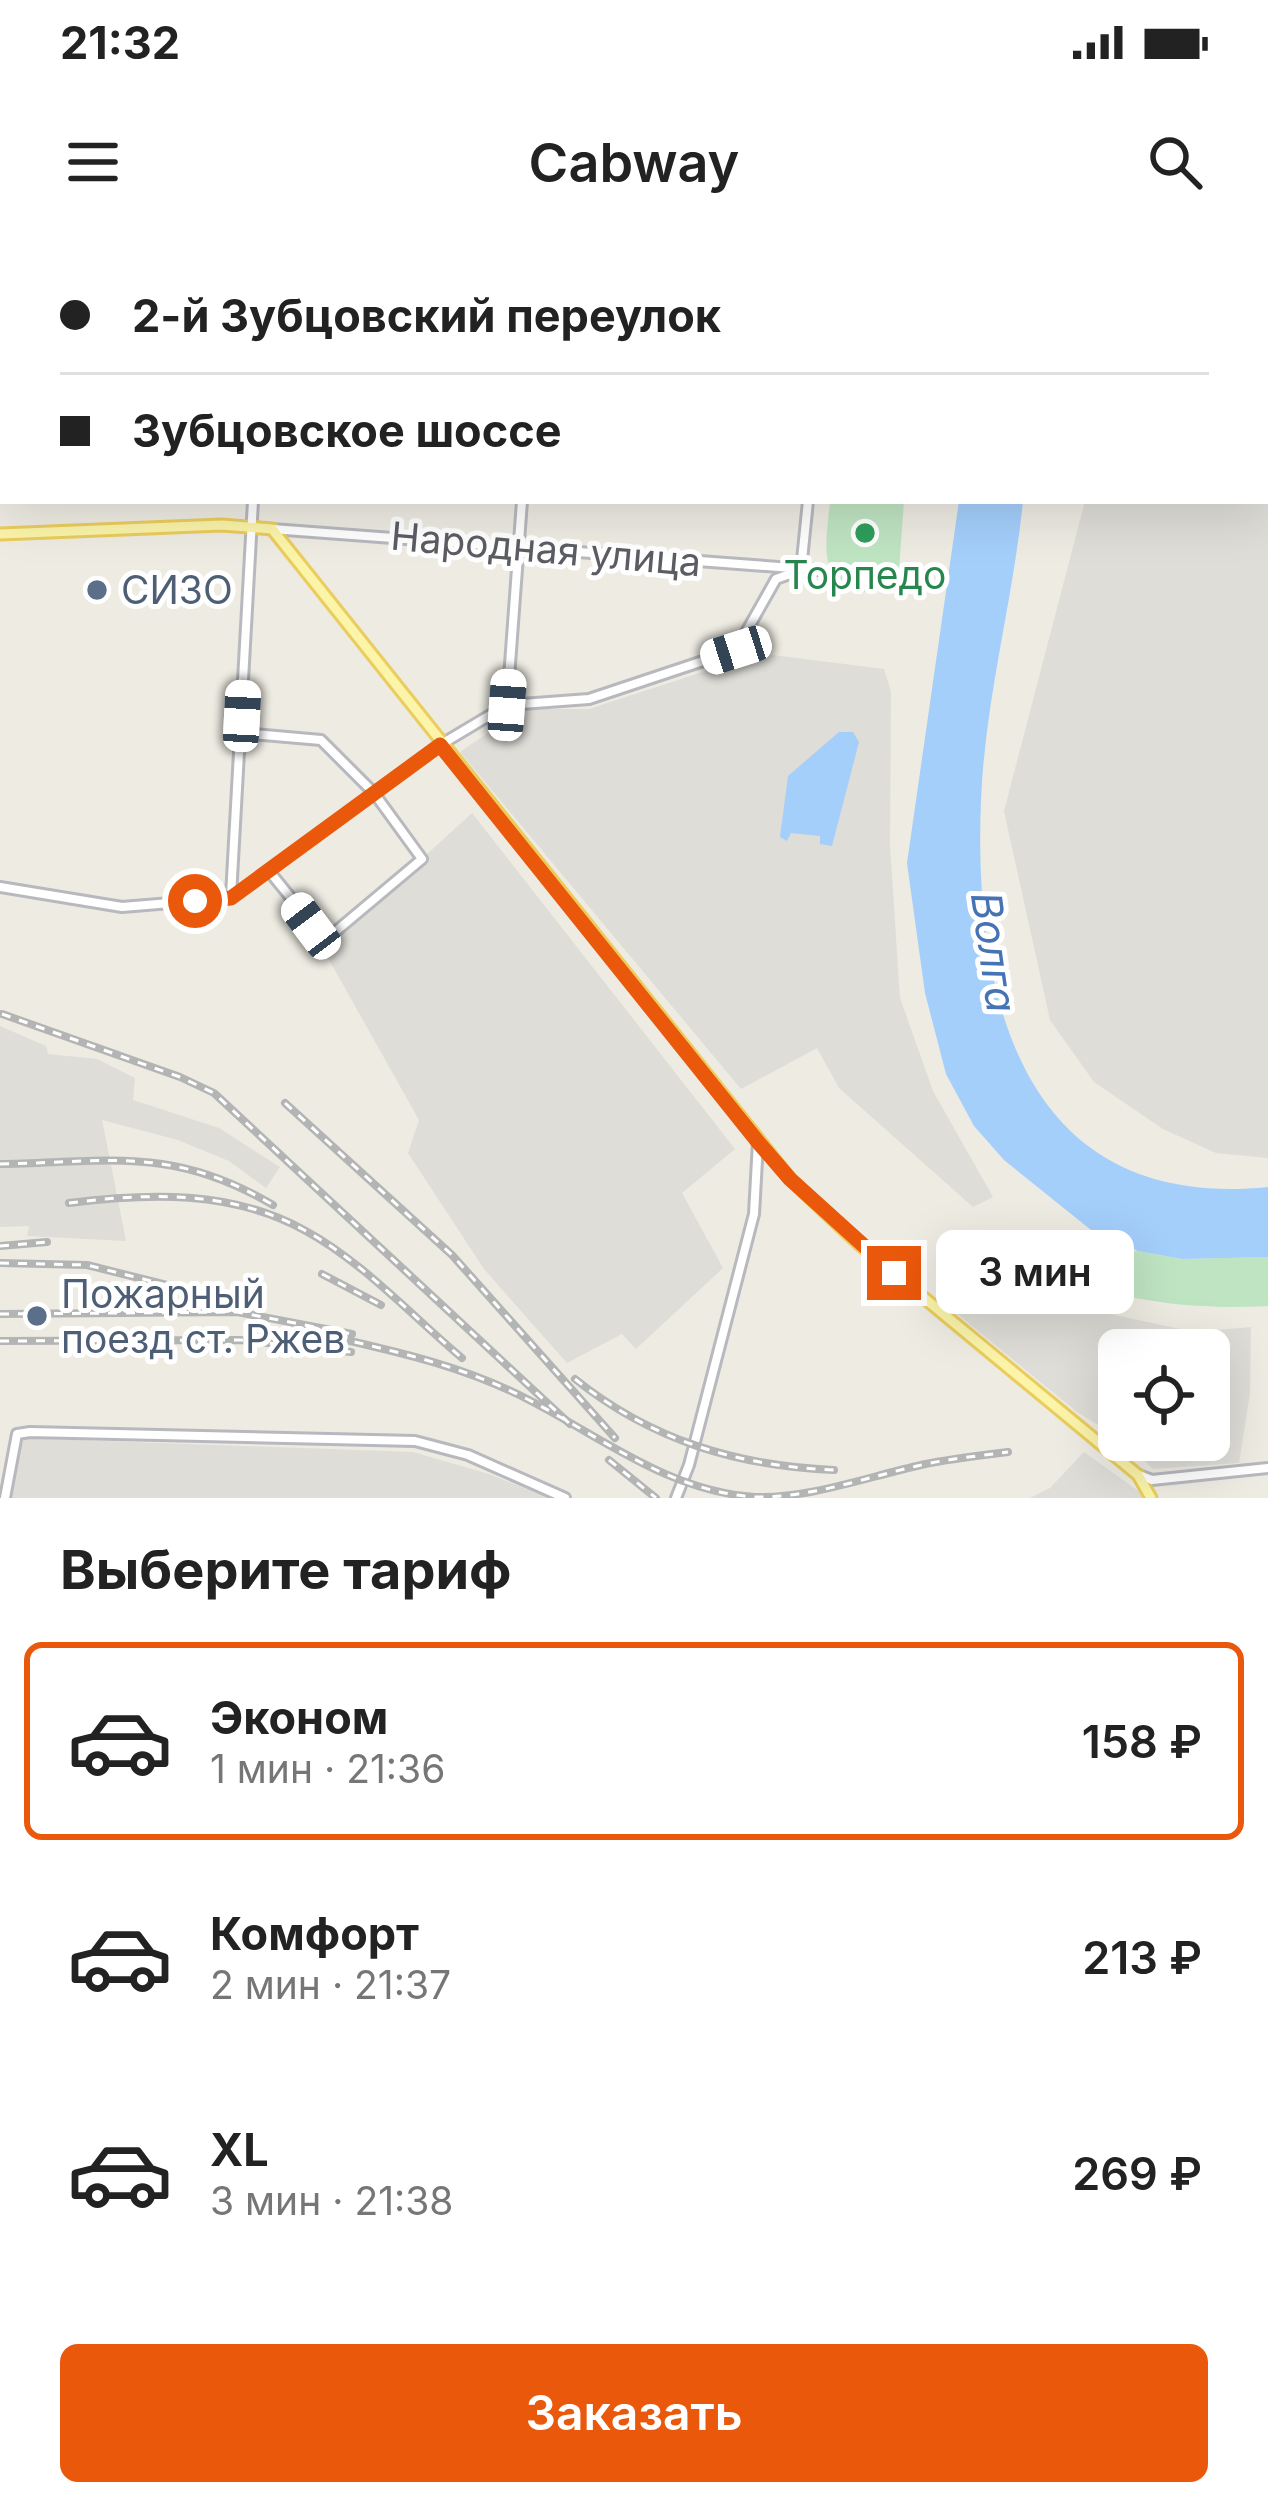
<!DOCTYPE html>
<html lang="ru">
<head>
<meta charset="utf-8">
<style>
  :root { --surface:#fff; --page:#f2f2f2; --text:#222; --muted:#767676; --line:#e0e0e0; --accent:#ea580c }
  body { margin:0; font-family:Inter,sans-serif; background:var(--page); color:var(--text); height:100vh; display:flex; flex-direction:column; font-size:45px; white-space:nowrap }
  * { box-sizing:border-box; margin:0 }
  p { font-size:39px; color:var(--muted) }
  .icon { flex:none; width:66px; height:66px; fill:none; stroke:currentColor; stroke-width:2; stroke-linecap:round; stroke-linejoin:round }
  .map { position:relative; height:1258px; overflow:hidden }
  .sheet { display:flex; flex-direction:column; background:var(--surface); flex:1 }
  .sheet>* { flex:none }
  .top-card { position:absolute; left:0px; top:0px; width:1269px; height:264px; box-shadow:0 12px 48px #0002; display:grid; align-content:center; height:264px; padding:0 60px; background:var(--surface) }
  .buttons { position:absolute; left:1098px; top:1089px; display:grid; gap:24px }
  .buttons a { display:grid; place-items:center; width:132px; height:132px; border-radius:18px; background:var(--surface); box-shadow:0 12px 48px #0002; font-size:60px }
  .end { position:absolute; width:54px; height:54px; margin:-27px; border:15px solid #ea580c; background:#fff; box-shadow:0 0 0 6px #fff }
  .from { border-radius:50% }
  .bubble { position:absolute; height:84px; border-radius:18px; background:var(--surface); box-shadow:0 12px 48px #0002; font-size:39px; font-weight:600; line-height:84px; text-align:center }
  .car { position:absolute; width:36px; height:72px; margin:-36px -18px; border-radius:15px; box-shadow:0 0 9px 3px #0007; background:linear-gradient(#fff 24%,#345 0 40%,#fff 0 76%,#345 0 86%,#fff 0) }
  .top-card b { display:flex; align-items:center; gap:42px; height:114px; font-size:45px }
  .top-card b+b { border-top:3px solid var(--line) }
  .top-card i { width:30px; height:30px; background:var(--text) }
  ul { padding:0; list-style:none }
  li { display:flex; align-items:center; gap:36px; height:198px; margin:0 24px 18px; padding:0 36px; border:6px solid transparent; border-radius:18px }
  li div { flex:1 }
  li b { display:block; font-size:45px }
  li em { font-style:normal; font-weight:600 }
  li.selected { border-color:var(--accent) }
  li>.icon { width:108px; height:108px; stroke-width:1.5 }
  h2 { padding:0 60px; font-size:54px; line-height:144px }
  .cta { display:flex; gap:24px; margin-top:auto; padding:24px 60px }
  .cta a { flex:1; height:138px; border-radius:18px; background:var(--accent); color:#fff; font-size:48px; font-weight:600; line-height:138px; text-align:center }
  .status { display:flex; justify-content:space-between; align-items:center; height:84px; padding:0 60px; background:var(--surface); direction:ltr }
  .status svg { height:33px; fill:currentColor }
  header { display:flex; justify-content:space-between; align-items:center; height:156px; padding:0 60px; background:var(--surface); font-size:54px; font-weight:600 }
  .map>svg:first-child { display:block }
  .industrial { fill:#deddd7 }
  .green { fill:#bfe4c2 }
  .water { fill:#a4cffb }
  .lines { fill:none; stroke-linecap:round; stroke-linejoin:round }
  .minor-casing { stroke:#b8b9be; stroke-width:14 }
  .major-casing { stroke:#ebcd5d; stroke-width:15 }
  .minor { stroke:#fff; stroke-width:8 }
  .major { stroke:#fbf4a9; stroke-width:9 }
  .rail-casing { stroke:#b3b4b4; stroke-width:8 }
  .rail { stroke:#fff; stroke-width:3; stroke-dasharray:9; stroke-linecap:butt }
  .route { stroke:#ea580c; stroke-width:15 }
  .leisure-dot { fill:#2e9e5b; stroke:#fff; stroke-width:4.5 }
  .service-dot { fill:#5c6f8a; stroke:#fff; stroke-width:4.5 }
  .labels { text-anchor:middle; stroke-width:10; stroke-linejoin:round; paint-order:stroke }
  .street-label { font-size:39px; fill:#5b5d62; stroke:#fff }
  .leisure-label { font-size:39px; fill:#27864d; stroke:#fff }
  .service-label { font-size:39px; fill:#4e5e75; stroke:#fff; text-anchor:start }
  .water-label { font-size:42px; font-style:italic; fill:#4573b4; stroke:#fff }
</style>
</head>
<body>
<div class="status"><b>21:32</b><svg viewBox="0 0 49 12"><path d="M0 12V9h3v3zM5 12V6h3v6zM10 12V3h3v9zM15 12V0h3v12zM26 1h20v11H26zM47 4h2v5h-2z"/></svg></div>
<header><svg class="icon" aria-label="menu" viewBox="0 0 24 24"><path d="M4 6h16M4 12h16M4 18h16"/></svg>Cabway<svg class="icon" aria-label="search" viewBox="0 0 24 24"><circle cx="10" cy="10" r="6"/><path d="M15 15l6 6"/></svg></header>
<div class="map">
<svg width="1268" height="1258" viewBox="0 0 1268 1258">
  <rect width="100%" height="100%" fill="#edebe2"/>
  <g class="industrial">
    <path d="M1157 0H1268V918L1216 913 1163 889 1094 842 1050 780 1004 571 1085 261H1266V3Z"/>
    <path d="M773 415 884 429 891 452 890 606 900 758 933 851 993 957 973 967 839 848 817 808 741 849 460 512 523 469H589L718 427Z"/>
    <path d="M472 573 735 909 682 953 723 1028 636 1109 622 1094 567 1123 484 1029 408 913 419 880 323 709Z"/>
    <path d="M0 786 46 806 48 814 97 819 135 838 133 860 219 888 280 927 266 948 229 921 178 900 102 880 126 1001 27 996 29 986 0 987Z"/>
    <path d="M999 1016 1096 1071 1194 1092 1251 1087 1250 1153 1239 1223 1153 1229 1123 1200H1209V1110H1119V1198L1077 1172 950 1068Z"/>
    <path d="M21 1198 413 1212 489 1234 549 1258H12Z"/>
    <path d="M1084 1212 1141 1253 1142 1258H1030L1050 1248Z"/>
  </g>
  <g class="green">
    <path d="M830 261H904L899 330 893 344 861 353C815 341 827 299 830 261Z"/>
    <path d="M1029 1000 1097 1015 1138 1011 1182 1019 1268 1017V1066C1164 1071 1097 1055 1003 1013Z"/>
  </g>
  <g class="water">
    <path d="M959 261H1023C1013 361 985 459 981 560 973 759 1023 972 1268 947V1017L1182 1019 1138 1011 1091 990 1004 920 974 886 946 834 925 753 907 623Z"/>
    <path d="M839 492H853L859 502 832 606 820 604V596L791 593 787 601 780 597 788 536Z"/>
  </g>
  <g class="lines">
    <defs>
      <g id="minor">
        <path d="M5 3V0"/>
        <path d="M270 3V0"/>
        <path d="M535 3V0"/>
        <path d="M0 62 3 24"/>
        <path d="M0 96H3"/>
        <path d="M272 289 819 330"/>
        <path d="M507 465 522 261"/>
        <path d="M241 493 321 500 374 553 422 619 335 692 322 696 269 631"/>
        <path d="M0 647 122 667 231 658"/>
        <path d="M231 656 253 261"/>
        <path d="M231 658 440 505 507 465 589 459 736 410 776 339 801 330 808 261"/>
        <path d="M1139 1235 1152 1240 1268 1228"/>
        <path d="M5 1258 17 1194 30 1192 415 1201 468 1215 565 1258"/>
        <path d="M676 1258 689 1225 754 974 758 902"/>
      </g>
      <path id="major" d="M0 294 222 285 272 289 790 939 859 1004 1138 1235 1151 1258"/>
    </defs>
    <use href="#minor" class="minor-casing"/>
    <use href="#major" class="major-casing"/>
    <use href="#minor" class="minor"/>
    <use href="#major" class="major"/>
    <defs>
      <g id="rail">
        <path d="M2 774 180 837 214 853 570 1184"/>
        <path d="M285 863 452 1015 615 1198"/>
        <path d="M0 924C110 922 173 906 273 965"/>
        <path d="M69 963C148 953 232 950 304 990 362 1021 412 1076 462 1118"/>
        <path d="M0 1006 47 1002"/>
        <path d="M0 1023 87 1025 235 1062"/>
        <path d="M322 1034 381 1065"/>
        <path d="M0 1074 237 1072 352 1094"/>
        <path d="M337 1098C403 1113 468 1128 529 1160 603 1198 668 1251 755 1257 810 1258 864 1238 917 1226 946 1219 978 1216 1008 1212"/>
        <path d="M0 1101 240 1100 351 1112"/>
        <path d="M575 1139C651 1200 737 1226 834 1230"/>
        <path d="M609 1220 656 1258"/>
      </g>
    </defs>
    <use href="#rail" class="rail-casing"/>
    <use href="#rail" class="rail"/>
  </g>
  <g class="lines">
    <path class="route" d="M195 661 231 658 440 505 758 902 790 939 894 1033"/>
  </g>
  <circle class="leisure-dot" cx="865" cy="293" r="12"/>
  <g class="service-dot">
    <circle cx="97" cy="350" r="12"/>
    <circle cx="37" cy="1076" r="12"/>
  </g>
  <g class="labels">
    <g class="street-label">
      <text transform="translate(546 309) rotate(5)" y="14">Народная улица</text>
    </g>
    <g class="leisure-label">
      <text x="865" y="349">Торпедо</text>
    </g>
    <g class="service-label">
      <text x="121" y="364">СИЗО</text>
      <text x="61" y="1068">Пожарный<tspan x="61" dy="45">поезд ст. Ржев</tspan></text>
    </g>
    <g class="water-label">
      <text transform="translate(994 712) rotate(82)" y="15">Волга</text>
    </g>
  </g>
</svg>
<div class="buttons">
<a><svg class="icon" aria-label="locate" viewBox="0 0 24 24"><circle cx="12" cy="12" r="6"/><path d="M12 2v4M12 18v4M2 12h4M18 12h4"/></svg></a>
</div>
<i class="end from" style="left:195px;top:661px"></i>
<i class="end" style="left:894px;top:1033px"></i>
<div class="bubble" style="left:936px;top:990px;width:198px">3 мин</div>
<i class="car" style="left:736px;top:410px;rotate:252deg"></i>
<i class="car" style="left:507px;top:465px;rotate:4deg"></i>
<i class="car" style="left:242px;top:476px;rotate:3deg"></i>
<i class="car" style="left:311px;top:686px;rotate:323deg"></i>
<div class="top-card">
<b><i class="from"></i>2-й Зубцовский переулок</b>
<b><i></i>Зубцовское шоссе</b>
</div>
</div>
<section class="sheet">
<h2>Выберите тариф</h2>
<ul>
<li class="selected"><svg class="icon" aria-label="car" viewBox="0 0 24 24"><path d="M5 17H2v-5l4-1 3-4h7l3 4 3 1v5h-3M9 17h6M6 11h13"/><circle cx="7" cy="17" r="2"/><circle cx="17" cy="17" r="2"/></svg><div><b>Эконом</b><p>1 мин · 21:36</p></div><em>158 ₽</em></li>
<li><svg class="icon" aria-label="car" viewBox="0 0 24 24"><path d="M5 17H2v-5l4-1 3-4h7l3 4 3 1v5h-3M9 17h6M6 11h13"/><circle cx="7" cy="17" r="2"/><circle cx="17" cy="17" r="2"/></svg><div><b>Комфорт</b><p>2 мин · 21:37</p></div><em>213 ₽</em></li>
<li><svg class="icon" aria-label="car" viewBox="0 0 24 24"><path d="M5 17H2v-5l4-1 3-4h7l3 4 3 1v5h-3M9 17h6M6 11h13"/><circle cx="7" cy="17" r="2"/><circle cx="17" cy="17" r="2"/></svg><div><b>XL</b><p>3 мин · 21:38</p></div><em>269 ₽</em></li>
</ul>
<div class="cta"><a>Заказать</a></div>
</section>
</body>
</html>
